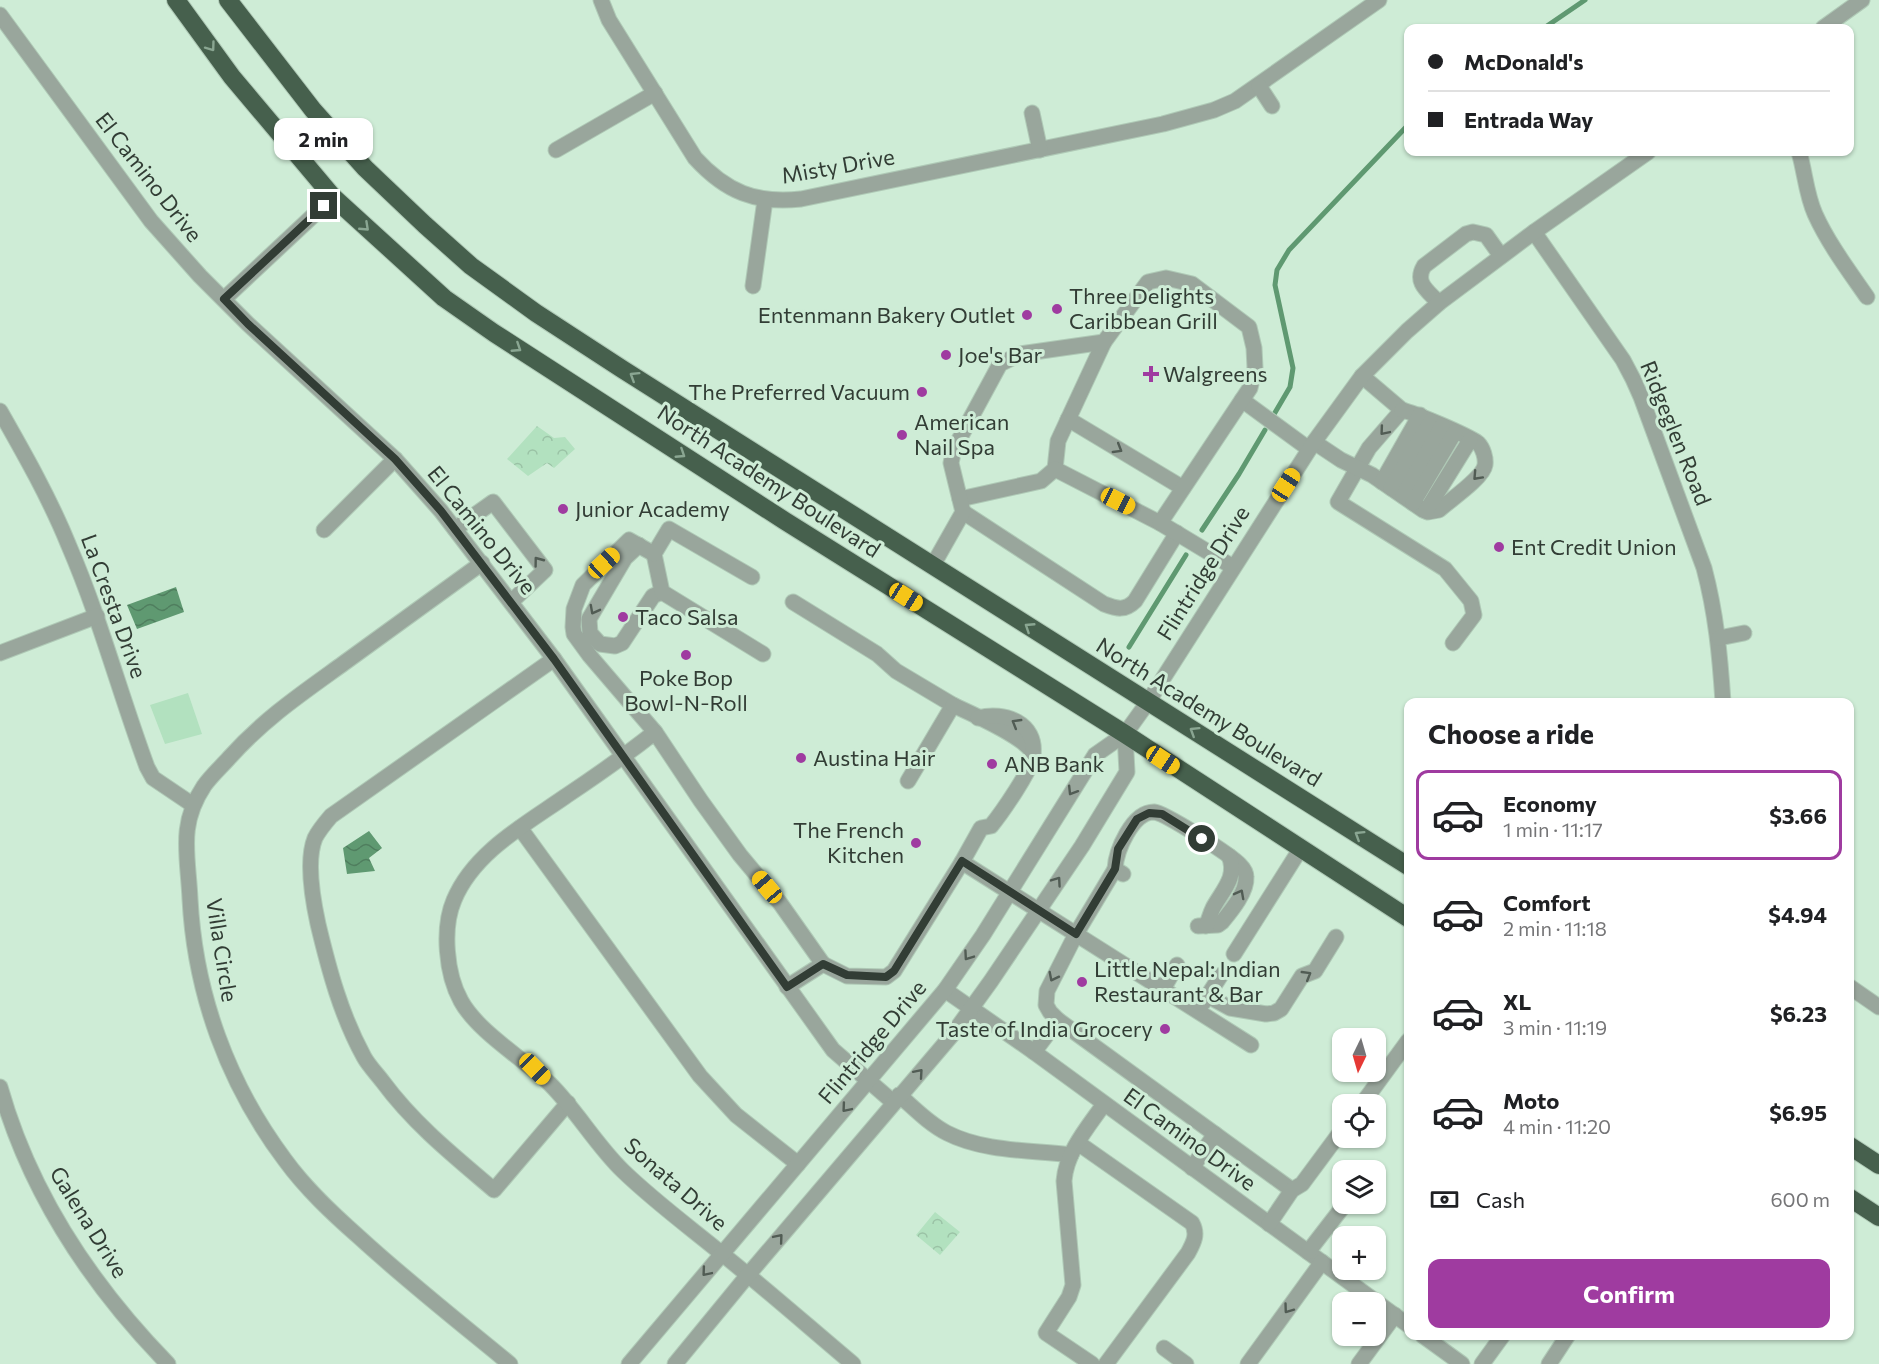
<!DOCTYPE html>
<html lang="en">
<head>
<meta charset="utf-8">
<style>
  :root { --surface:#fff; --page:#f2f2f2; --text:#202124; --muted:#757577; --line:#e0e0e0; --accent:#9f3ba0 }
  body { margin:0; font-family:Commissioner,sans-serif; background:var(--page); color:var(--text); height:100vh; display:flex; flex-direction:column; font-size:22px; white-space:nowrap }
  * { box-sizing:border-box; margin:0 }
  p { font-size:20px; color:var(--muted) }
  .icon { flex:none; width:33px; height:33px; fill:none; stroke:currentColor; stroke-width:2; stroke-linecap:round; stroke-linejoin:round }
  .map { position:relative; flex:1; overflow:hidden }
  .details { position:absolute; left:1404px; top:698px; width:450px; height:642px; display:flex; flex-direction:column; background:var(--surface); border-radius:12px; box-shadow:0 2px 4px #0004 }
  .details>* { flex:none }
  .top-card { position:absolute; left:1404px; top:24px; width:450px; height:132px; border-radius:12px; box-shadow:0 2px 4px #0004; display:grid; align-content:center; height:132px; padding:0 24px; background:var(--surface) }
  .needle { width:39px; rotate:185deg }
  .fabs { position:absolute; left:1332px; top:1028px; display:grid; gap:12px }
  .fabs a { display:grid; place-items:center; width:54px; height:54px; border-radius:12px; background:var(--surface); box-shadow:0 2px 4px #0004; font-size:30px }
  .end { position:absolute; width:27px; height:27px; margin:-14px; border:8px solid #323d35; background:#fff; box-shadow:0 0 0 3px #fff }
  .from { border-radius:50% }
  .bubble { position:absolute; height:42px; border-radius:12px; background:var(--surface); box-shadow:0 2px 4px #0004; font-size:20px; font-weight:700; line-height:42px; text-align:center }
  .car { position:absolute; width:18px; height:36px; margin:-18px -9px; border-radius:8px; box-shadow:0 0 4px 2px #0007; background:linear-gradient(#f5c518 24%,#345 0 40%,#f5c518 0 76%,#345 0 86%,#f5c518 0) }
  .top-card b { display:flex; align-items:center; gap:21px; height:57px; font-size:22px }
  .top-card b+b { border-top:2px solid var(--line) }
  .top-card i { width:15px; height:15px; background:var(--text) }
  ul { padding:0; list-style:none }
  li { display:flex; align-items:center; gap:18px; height:90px; margin:0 12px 9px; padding:0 12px; border:3px solid transparent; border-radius:12px }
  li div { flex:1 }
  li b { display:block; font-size:22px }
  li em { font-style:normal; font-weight:700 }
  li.active { border-color:var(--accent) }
  li>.icon { width:54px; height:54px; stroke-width:1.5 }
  h2 { padding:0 24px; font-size:27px; line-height:72px }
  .pay { display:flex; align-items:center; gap:15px; height:66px; padding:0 24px; font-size:22px }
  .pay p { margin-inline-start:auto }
  .primary-button { display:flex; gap:12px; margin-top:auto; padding:12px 24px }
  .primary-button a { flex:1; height:69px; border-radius:12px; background:var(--accent); color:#fff; font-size:24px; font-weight:700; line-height:69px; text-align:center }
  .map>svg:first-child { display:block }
  .park { fill:url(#park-crowns) }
  .garden { fill:#b2e1bf }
  .water { fill:url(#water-waves) }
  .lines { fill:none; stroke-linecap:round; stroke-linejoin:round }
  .stream { stroke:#5f9971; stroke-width:5 }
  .minor-casing { stroke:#afc9b6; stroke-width:17 }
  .highway-casing { stroke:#afc9b6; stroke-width:20 }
  .minor { stroke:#99a69c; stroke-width:15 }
  .highway { stroke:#46604d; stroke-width:18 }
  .oneway { stroke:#8aa692 }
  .oneway2 { stroke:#515c54 }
  .route { stroke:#323d35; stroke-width:8 }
  .poi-dot { fill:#9f3ba0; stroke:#ceecd6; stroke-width:2 }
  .labels { text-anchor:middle; stroke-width:6; stroke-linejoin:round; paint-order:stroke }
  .street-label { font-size:22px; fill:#323d35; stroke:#ceecd6 }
  .poi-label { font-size:22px; fill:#323d35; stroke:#ceecd6; text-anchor:start }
</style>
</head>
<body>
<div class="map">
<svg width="1879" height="1364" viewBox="0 0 1879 1364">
  <defs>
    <pattern id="park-crowns" width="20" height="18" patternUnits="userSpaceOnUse" patternTransform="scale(1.5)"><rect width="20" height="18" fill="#b2e1bf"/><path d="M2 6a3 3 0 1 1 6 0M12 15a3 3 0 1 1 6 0" fill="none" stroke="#9ac2a5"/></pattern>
    <pattern id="water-waves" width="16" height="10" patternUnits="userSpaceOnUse" patternTransform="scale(1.5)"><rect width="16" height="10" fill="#5f9971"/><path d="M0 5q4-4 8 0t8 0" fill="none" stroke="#4f7e5e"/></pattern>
  </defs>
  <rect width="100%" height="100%" fill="#ceecd6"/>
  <g class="park">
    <path d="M537 426 554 438 565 437 575 449 554 468 547 463 528 476 507 459Z"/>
    <path d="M935 1212 960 1232 940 1255 916 1235Z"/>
  </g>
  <path class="garden" d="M188 693 202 734 165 744 150 705Z"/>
  <g class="water">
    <path d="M176 587 184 612 137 629 127 605Z"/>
    <path d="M369 831 382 848 369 858 375 871 347 874 343 848Z"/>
  </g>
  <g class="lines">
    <g class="stream">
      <path d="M1544 28 1585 0"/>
      <path d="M1273 416 1290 387 1293 368 1275 285 1277 270 1289 250 1408 125"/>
      <path d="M1202 530 1239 474 1265 430"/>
      <path d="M1129 647 1186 555"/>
    </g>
    <defs>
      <g id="minor">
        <path d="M601 0 609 20 695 158C726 192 756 204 801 199L1163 124 1214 110 1235 101 1379 0"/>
        <path d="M0 15 151 221 200 276 248 324 395 459 441 511 554 659 833 1050 893 1102"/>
        <path d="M1823 28 1862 0"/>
        <path d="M1259 86 1272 106"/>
        <path d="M1032 113 1040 150"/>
        <path d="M556 150 655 93"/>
        <path d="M1799 152C1805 172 1806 194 1815 214 1828 243 1849 271 1867 297"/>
        <path d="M1534 232 1623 360 1633 379 1641 397 1704 568C1716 613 1720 656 1723 702"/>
        <path d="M753 286 765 200"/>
        <path d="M224 299 333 197"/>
        <path d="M1439 303C1428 291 1414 283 1424 266L1466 234 1473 232 1486 235 1501 256"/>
        <path d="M1362 376 1402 410 1369 448 1338 502 1445 569 1471 601 1474 615 1453 643"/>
        <path d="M1242 400 1309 449"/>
        <path d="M0 411C25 455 50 499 69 546 100 618 120 694 147 767L153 778 193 805"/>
        <path d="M1068 419 1183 488"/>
        <path d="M1314 442 1341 460 1372 475 1423 510 1428 512 1439 510C1450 500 1483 478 1485 465 1486 458 1483 448 1478 443 1467 435 1415 413 1402 410"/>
        <path d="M1055 469 1058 441 1104 342"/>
        <path d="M1382 482 1420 415"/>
        <path d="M1391 488 1431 421"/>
        <path d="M1403 496 1442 426"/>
        <path d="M960 499 1041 481 1055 469 1160 523"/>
        <path d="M1413 503 1455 432"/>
        <path d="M1426 511 1470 440"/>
        <path d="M963 512 1104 604C1117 609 1125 611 1135 601L1177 533"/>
        <path d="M455 529 493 502 545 570 511 602"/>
        <path d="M324 530 395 459"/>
        <path d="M639 545 625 558 589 619 590 633 600 644 615 646 622 643 653 596 662 592"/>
        <path d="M654 554 662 592 763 654"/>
        <path d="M482 563C436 596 390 630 344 663 301 694 265 718 229 758 221 767 211 776 204 786 178 825 188 855 190 899 195 994 228 1084 285 1160 306 1189 333 1214 359 1237 407 1281 459 1322 510 1364"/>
        <path d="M933 565 963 512 951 463 954 449 1000 364 1020 354 1104 342 1148 282 1166 278 1192 284 1249 327 1254 348 1255 368 1250 388 1160 523 1233 567"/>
        <path d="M793 602 877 654 896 671 953 705 908 781"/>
        <path d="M1719 638 1744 633"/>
        <path d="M0 653 97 616"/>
        <path d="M554 659 331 816C325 823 319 830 315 838 306 860 313 901 318 924 329 970 341 1015 364 1057 369 1066 377 1074 383 1082 414 1124 454 1156 494 1190L568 1103"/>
        <path d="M953 705C968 712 1032 740 1033 755 1034 767 1000 815 991 826L981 828 962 862 1251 1045"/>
        <path d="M978 718C1005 711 1037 723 1033 755"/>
        <path d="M655 732 590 656 574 634 573 627 574 609 583 585 629 540 654 554 669 529 752 577"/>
        <path d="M520 828 700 1076 736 1115 798 1164"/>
        <path d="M1115 869C1116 851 1132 812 1154 812 1165 813 1231 855 1240 865 1243 868 1246 873 1246 877 1247 892 1231 911 1222 922L1218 925 1198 926"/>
        <path d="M1123 874 1115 869 1076 934 1047 991 1046 1005 1050 1012 1058 1020 1292 1190"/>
        <path d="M1206 926C1209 920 1210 914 1213 908 1222 891 1238 877 1229 856"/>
        <path d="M1234 954 1301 848"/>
        <path d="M823 964 780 903 740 855 701 801 655 732C626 755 596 776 566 796 526 824 474 852 454 900 442 928 446 974 461 1001 478 1032 524 1059 550 1084 577 1111 596 1145 623 1171 654 1201 688 1226 721 1253 766 1289 809 1327 853 1364"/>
        <path d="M787 987 823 964 847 976 886 977 894 971 962 862"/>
        <path d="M1850 987 1879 1007"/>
        <path d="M1163 989 1177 965"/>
        <path d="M945 990 1034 1052 1408 1325"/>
        <path d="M1208 996 1230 1008 1266 1014 1274 1013 1281 1009 1302 976 1315 971 1336 937"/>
        <path d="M1203 1003 1221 975"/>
        <path d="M1034 1052 1058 1020"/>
        <path d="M0 1087C30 1193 92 1286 168 1364"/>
        <path d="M899 1095C914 1108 929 1124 947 1133 984 1152 1031 1150 1071 1155"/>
        <path d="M1362 1104 1408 1041"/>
        <path d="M1078 1143 1192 1223C1198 1234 1194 1242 1188 1253L1106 1364"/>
        <path d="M1192 1168 1215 1134"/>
        <path d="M1269 1224 1292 1190 1302 1184 1342 1130"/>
        <path d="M1308 1252 1342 1208"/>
        <path d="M1422 1335 1462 1364"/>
        <path d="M1164 1348 1186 1364"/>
        <path d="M629 1364 945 990 983 935 1095 755 1125 734 1148 702 1314 442 1362 376 1407 331 1439 303 1534 232 1648 152"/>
        <path d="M675 1364 748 1275 952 1035 991 981 1082 846 1127 772 1125 734"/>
        <path d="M1092 1364 1046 1333 1069 1297 1073 1285 1064 1181C1066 1152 1088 1127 1104 1104"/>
        <path d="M1248 1364 1322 1262"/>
        <path d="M1359 1364 1395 1315"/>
        <path d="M1482 1364 1503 1335"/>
        <path d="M1549 1364 1568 1335"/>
      </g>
      <g id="highway">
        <path d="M176 0 232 77 333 197 444 298 494 333 785 521 1125 734 1408 918"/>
        <path d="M228 0 313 110 365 168 425 225 471 266 536 313 622 369 1408 866"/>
        <path d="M1850 1146 1879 1165"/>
        <path d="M1850 1198 1879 1217"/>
      </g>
    </defs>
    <use href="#minor" class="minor-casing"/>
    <use href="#highway" class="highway-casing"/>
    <use href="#minor" class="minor"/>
    <use href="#highway" class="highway"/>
  </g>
  <defs><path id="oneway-chevron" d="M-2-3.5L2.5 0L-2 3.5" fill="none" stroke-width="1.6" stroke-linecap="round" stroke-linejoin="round" transform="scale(1.5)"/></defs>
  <g class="oneway">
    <use href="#oneway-chevron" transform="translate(211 47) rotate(54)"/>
    <use href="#oneway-chevron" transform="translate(365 227) rotate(43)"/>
    <use href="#oneway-chevron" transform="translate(517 348) rotate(33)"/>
    <use href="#oneway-chevron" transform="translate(634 376) rotate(-148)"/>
    <use href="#oneway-chevron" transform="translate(681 454) rotate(33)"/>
    <use href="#oneway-chevron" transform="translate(1029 627) rotate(-147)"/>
    <use href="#oneway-chevron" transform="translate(1194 731) rotate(-148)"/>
    <use href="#oneway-chevron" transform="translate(1359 835) rotate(-148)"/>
  </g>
  <g class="oneway2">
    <use href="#oneway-chevron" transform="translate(1384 431) rotate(130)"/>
    <use href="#oneway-chevron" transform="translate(1118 449) rotate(31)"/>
    <use href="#oneway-chevron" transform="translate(1477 476) rotate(133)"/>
    <use href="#oneway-chevron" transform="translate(538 561) rotate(-127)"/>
    <use href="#oneway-chevron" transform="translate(594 610) rotate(118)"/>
    <use href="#oneway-chevron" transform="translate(1016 723) rotate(-149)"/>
    <use href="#oneway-chevron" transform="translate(1072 791) rotate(122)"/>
    <use href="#oneway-chevron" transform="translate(1057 881) rotate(-55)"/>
    <use href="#oneway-chevron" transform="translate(1240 894) rotate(-62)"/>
    <use href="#oneway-chevron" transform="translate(968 956) rotate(125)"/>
    <use href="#oneway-chevron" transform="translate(1307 975) rotate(-31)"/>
    <use href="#oneway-chevron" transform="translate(1053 977) rotate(117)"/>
    <use href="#oneway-chevron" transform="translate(919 1073) rotate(-49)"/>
    <use href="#oneway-chevron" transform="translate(846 1108) rotate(130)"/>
    <use href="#oneway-chevron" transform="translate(779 1238) rotate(-50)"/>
    <use href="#oneway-chevron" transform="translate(706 1272) rotate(130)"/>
    <use href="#oneway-chevron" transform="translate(1288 1309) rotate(126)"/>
  </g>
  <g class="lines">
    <path class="route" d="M324 206 224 299 248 324 395 459 441 511 554 659 787 987 823 964 847 975 886 977 894 971 962 861 1076 934 1115 869 1118 849 1137 819 1149 813 1162 814 1202 839"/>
  </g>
  <g class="poi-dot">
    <circle cx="1057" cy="309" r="6"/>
    <circle cx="1027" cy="315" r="6"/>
    <circle cx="946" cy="355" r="6"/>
    <path d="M1148 365h6v6h6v6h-6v6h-6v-6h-6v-6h6z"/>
    <circle cx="922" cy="392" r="6"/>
    <circle cx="902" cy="435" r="6"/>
    <circle cx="563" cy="509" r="6"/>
    <circle cx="1499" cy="547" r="6"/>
    <circle cx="623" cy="617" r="6"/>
    <circle cx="686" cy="655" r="6"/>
    <circle cx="801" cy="758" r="6"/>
    <circle cx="992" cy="764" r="6"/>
    <circle cx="916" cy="843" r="6"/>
    <circle cx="1082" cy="982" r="6"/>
    <circle cx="1165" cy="1029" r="6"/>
  </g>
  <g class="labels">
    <g class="street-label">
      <text transform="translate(838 166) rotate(-10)" y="8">Misty Drive</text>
      <text transform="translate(149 177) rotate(52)" y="8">El Camino Drive</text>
      <text transform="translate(1676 433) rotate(68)" y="8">Ridgeglen Road</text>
      <text transform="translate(769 481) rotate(33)" y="8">North Academy Boulevard</text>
      <text transform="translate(482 530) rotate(51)" y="8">El Camino Drive</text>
      <text transform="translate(1203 573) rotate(-58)" y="8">Flintridge Drive</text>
      <text transform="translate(114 606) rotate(70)" y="8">La Cresta Drive</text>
      <text transform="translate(1209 712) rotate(32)" y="8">North Academy Boulevard</text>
      <text transform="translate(222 950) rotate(81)" y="8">Villa Circle</text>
      <text transform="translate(872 1042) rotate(-50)" y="8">Flintridge Drive</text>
      <text transform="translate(1190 1139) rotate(36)" y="8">El Camino Drive</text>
      <text transform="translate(676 1184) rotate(41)" y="8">Sonata Drive</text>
      <text transform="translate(89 1222) rotate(58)" y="8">Galena Drive</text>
    </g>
    <g class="poi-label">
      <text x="1069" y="304">Three Delights<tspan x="1069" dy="25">Caribbean Grill</tspan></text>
      <text x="1015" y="323" text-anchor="end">Entenmann Bakery Outlet</text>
      <text x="958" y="363">Joe's Bar</text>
      <text x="1163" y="382">Walgreens</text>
      <text x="910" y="400" text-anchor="end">The Preferred Vacuum</text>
      <text x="914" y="430">American<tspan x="914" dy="25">Nail Spa</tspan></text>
      <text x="575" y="517">Junior Academy</text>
      <text x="1511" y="555">Ent Credit Union</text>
      <text x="635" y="625">Taco Salsa</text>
      <text x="686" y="686" text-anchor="middle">Poke Bop<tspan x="686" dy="25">Bowl-N-Roll</tspan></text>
      <text x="813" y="766">Austina Hair</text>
      <text x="1004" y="772">ANB Bank</text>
      <text x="904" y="838" text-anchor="end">The French<tspan x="904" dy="25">Kitchen</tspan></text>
      <text x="1094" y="977">Little Nepal: Indian<tspan x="1094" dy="25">Restaurant &amp; Bar</tspan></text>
      <text x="1153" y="1037" text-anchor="end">Taste of India Grocery</text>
    </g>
  </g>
</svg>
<div class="fabs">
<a><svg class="needle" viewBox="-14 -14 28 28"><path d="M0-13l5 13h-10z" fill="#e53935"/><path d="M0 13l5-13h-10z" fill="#757577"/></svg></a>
<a><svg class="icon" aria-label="locate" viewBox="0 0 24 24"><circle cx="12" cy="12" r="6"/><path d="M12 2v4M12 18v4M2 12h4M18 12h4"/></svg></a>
<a><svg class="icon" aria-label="layers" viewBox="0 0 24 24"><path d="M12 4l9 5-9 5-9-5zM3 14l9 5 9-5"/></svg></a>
<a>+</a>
<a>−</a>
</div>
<i class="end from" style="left:1202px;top:839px"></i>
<i class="end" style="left:324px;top:206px"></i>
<div class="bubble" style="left:274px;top:118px;width:99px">2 min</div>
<i class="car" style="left:1286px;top:485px;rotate:33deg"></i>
<i class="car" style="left:1118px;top:501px;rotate:117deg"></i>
<i class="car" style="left:604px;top:563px;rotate:47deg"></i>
<i class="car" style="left:906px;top:597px;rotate:122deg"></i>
<i class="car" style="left:1163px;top:760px;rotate:123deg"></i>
<i class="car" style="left:767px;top:887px;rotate:320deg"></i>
<i class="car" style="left:535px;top:1069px;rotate:135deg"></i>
<div class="top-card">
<b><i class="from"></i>McDonald's</b>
<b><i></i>Entrada Way</b>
</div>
<section class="details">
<h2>Choose a ride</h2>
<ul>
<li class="active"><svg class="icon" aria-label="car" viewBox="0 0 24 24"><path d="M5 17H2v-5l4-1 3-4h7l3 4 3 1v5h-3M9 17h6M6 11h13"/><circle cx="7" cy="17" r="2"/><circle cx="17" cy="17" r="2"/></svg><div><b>Economy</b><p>1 min · 11:17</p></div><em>$3.66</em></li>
<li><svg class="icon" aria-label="car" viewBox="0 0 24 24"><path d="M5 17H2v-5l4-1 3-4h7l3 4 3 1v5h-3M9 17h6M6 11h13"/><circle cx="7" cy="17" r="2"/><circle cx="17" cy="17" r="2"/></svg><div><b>Comfort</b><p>2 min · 11:18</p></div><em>$4.94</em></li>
<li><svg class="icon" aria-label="car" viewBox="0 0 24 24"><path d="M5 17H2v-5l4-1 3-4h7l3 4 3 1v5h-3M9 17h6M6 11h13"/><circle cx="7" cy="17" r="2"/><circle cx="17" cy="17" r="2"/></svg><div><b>XL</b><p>3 min · 11:19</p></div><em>$6.23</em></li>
<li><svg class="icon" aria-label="car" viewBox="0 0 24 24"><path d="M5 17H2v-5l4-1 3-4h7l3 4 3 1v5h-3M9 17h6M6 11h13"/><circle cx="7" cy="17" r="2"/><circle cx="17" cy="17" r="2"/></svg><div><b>Moto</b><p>4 min · 11:20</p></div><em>$6.95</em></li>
</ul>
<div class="pay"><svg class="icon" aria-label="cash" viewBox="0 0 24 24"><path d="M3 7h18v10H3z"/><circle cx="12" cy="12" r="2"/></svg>Cash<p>600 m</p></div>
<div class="primary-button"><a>Confirm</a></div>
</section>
</div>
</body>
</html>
